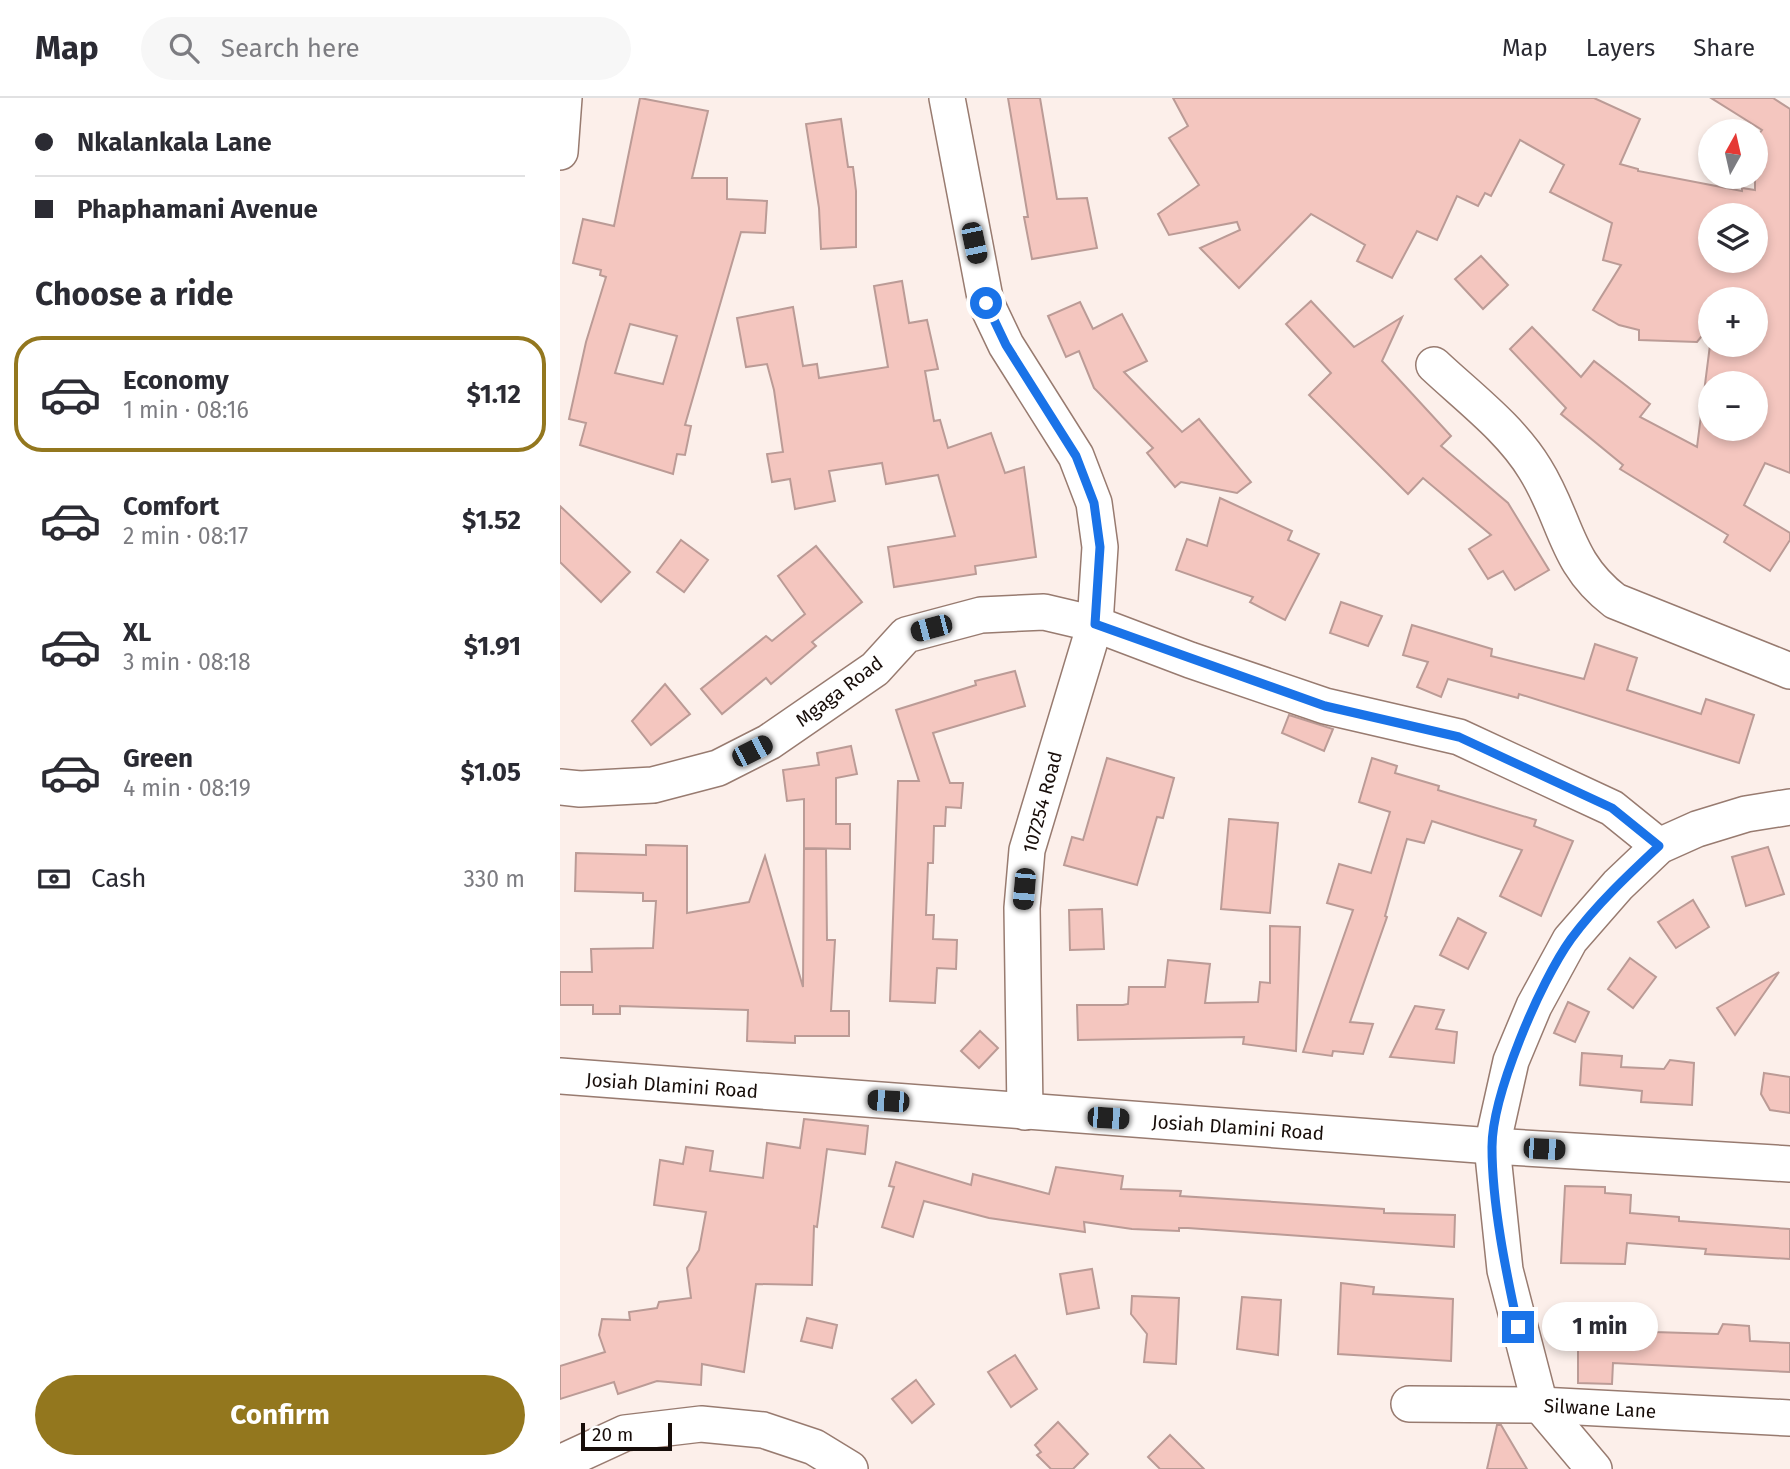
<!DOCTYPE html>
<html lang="en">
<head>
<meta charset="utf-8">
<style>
  :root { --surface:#fff; --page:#f7f7f7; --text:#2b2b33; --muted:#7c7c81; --line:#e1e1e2; --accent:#93771e }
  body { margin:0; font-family:"Fira Sans",sans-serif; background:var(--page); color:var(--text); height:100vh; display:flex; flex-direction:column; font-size:26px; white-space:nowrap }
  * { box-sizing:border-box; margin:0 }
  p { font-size:23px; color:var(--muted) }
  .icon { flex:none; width:38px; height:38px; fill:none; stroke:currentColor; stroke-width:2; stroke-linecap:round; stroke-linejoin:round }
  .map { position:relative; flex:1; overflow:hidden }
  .details { display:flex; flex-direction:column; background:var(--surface); width:560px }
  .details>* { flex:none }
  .guide { display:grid; align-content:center; height:154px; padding:0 35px; background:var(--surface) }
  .needle { width:46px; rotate:8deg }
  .fabs { position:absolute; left:1138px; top:21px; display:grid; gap:14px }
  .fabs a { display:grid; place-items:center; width:70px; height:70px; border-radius:50%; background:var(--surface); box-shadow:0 4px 10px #0003; font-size:35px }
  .scale { position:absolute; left:21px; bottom:18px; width:91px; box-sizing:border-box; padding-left:7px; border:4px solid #170d09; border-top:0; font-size:19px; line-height:24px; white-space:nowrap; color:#170d09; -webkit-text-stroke:5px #fff; paint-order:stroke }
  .end { position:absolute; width:32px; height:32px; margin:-16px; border:9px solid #1a73e8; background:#fff; box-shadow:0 0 0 4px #fff }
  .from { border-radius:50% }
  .bubble { position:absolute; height:49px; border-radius:24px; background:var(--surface); box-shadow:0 4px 10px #0003; font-size:23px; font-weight:700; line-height:49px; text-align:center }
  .car { position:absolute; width:21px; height:42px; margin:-21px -10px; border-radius:9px; box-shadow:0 0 5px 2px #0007; background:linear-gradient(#222 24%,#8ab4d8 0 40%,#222 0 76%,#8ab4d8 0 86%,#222 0) }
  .guide b { display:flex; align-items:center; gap:24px; height:66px; font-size:26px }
  .guide b+b { border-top:2px solid var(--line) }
  .guide i { width:18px; height:18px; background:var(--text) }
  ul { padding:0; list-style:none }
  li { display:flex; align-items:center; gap:21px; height:116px; margin:0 14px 10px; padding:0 21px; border:4px solid transparent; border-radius:28px }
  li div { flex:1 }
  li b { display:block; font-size:26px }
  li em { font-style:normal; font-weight:700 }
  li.active { border-color:var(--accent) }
  li>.icon { width:63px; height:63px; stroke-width:1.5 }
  h2 { padding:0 35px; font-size:32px; line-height:84px }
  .pay { display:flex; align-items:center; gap:18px; height:77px; padding:0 35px; font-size:26px }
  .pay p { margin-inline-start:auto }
  .button { display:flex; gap:14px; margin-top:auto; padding:14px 35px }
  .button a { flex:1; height:80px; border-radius:42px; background:var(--accent); color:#fff; font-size:28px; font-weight:700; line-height:80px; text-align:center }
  header { display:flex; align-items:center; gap:42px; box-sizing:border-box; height:98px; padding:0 35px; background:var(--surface); border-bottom:2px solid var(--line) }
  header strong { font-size:33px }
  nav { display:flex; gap:38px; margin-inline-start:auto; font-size:24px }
  .search { width:490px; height:63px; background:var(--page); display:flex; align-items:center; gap:18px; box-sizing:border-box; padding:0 24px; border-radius:38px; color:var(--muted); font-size:26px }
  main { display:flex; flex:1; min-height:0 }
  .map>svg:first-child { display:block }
  .building { fill:#f4c6bf; stroke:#bb9b96; stroke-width:2; fill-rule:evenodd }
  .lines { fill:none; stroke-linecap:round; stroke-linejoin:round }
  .minor-casing { stroke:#987b70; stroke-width:38 }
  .minor { stroke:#fff; stroke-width:35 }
  .route { stroke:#1a73e8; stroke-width:9 }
  .labels { text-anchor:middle; stroke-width:7; stroke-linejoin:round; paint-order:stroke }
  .street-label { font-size:19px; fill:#170d09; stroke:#fff }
</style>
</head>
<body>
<header>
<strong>Map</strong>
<div class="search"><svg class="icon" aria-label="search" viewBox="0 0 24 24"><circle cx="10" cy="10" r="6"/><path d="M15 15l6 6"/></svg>Search here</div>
<nav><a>Map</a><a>Layers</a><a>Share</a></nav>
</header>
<main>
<section class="details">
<div class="guide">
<b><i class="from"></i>Nkalankala Lane</b>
<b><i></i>Phaphamani Avenue</b>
</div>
<h2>Choose a ride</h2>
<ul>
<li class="active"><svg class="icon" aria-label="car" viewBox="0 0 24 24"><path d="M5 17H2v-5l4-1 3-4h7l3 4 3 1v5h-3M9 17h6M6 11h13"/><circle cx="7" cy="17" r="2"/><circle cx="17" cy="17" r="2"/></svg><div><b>Economy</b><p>1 min · 08:16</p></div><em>$1.12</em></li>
<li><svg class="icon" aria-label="car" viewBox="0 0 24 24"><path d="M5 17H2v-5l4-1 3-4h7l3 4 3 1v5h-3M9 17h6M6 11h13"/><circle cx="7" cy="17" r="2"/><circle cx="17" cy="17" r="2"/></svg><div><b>Comfort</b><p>2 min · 08:17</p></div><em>$1.52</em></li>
<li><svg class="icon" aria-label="car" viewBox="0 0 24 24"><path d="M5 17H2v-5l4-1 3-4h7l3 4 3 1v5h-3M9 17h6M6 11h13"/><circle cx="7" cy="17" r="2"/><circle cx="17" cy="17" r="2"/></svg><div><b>XL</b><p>3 min · 08:18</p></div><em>$1.91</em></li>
<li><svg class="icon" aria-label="car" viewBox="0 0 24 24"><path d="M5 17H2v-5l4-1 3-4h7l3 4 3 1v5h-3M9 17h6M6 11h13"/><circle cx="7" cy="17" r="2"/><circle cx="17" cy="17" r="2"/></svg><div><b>Green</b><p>4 min · 08:19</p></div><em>$1.05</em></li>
</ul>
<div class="pay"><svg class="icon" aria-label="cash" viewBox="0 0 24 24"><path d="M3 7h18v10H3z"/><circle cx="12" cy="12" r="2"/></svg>Cash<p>330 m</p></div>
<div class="button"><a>Confirm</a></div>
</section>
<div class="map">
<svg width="1230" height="1371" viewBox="0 0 1230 1371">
  <rect width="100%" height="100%" fill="#fcefea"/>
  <g class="building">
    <path d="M80 0 148 13 132 80H167V101L207 103 205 135 181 134 125 327 131 328 125 357 117 356 113 376 20 347 26 325 9 321 26 244 46 179 40 177 41 172 13 165 23 121 54 128ZM70 226 117 238 103 286 55 275Z"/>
    <path d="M448 0H480L497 101 527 100 537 150 472 161 464 119H468Z"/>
    <path d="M613 0H1034L1080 21 1060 66 1078 71V73L1182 93V90L1195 92V41L1202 32 1151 0H1213L1230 11V375L1205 365 1184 407 1230 435V442L1210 473 1164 444 1168 437 1060 371 1063 367 1001 316 1006 310 950 251 972 229 1021 279 1034 263 1090 306 1080 319 1137 349 1150 247H1195V201H1150V228L1137 244 1079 242V232L1059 227 1033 212 1061 167 1043 162 1052 125 990 94 1004 67 960 42 931 98 925 95 918 108 897 98 877 142 857 133 832 180 797 163 805 147 751 116 679 190 640 150 680 132 677 124 609 137 598 116 639 87 609 40 628 28ZM1150 117H1195V163H1150ZM1150 285H1195V331H1150Z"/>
    <path d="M281 21 288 69H293L296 93V149L261 151 259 110 246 26Z"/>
    <path d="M921 158 948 187 923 211 895 181Z"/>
    <path d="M342 183 349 225 367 222 378 271 365 273 374 323 380 322 388 350 431 335 445 375 464 369 476 459 415 468 416 476 334 489 328 449 395 438 378 377 326 386 322 365 269 373 275 403 235 411 230 381 212 384 207 356 223 354 214 292 207 266 186 269 177 220 233 209 243 268 257 266 259 280 328 269 314 188Z"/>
    <path d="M751 203 794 249 842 219 822 263 891 338 881 348 948 405 989 472 955 492 943 473 928 481 909 451 931 437 863 380 848 396 749 297 771 275 726 226Z"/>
    <path d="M520 204 533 231 562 216 587 263 564 274 622 334 639 321 691 384 677 395 621 384 615 389 587 355 593 350 534 290 519 253 506 259 488 218Z"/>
    <path d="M660 400 732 433 728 442 759 456 725 522 690 504 693 499 616 472 627 441 647 448Z"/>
    <path d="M0 408 70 474 41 504 0 464Z"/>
    <path d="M121 442 148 462 124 494 97 474Z"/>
    <path d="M256 448 302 504 252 544 256 548 211 586 206 580 162 616 141 591 206 538 212 543 245 516 218 478Z"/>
    <path d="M781 504 822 518 808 548 770 535Z"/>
    <path d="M852 527 932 551 931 558 1024 581 1035 546 1077 560 1067 592 1141 616 1146 601 1194 617 1179 665 959 596 958 600 888 581 881 599 857 589 868 564 843 557Z"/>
    <path d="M455 573 465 608 373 635 390 685H403L401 710 386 709 385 728H374L373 765H368L366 817H374L373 841 397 842 396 871 377 870 375 905 330 903 338 683H359L336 612 416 587 415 583Z"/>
    <path d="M105 586 130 616 91 647 72 623Z"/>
    <path d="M729 617 773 631 764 653 722 635Z"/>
    <path d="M291 648 297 676 276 680V726H290V751L244 750V701L227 703 223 672 259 667 257 655Z"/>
    <path d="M547 660 614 680 603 720 597 719 577 787 504 767 512 739 523 742Z"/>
    <path d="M812 660 837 668 835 675 879 688 878 692 976 722 974 728 1013 743 981 818 940 798 962 752 872 723 864 745 847 741 825 818 827 819 790 924 813 926 803 956 773 953 772 958 743 954 793 812 767 805 779 766 811 775 830 714 799 704Z"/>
    <path d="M669 721 718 725 710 815 661 811Z"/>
    <path d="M86 747 127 748V815L189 804 205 758 243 889 244 751H266L267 842H275L271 913H289V938H235V945L187 943 188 912 60 908V916H33V907H0V874H32L31 851 93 850 96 803H83V795L15 793 16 755 86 757Z"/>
    <path d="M1208 749 1224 796 1186 808 1172 759Z"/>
    <path d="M1133 802 1149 829 1116 850 1098 824Z"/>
    <path d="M542 811 544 851 510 852 509 812Z"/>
    <path d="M898 820 926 835 908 871 880 857Z"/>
    <path d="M710 828 740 829 736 953 683 946 684 939 518 942 517 907H563L568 906 569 889H605L608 862 650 866 645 905 698 904 700 884 710 885Z"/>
    <path d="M1070 860 1096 879 1073 910 1048 891Z"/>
    <path d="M1219 874 1175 937 1157 910Z"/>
    <path d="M1008 904 1029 914 1015 944 994 935Z"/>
    <path d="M855 908 884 912 876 931 897 934 894 965 830 959Z"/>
    <path d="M420 933 438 950 419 970 401 953Z"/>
    <path d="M1022 955 1062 958 1061 969 1104 971 1110 962 1134 965 1132 1007 1081 1004 1082 993 1020 987Z"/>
    <path d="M1204 975 1230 979V1015L1210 1012 1201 996Z"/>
    <path d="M244 1021 308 1028 305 1056 267 1051 257 1129 254 1128 252 1187 196 1186 184 1274 142 1266 141 1287 97 1283 58 1296 54 1284 0 1301V1268L45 1254 39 1237 42 1221 70 1222 69 1214 97 1210 99 1204 131 1200 127 1170 139 1152 146 1114 94 1107 100 1062 123 1066 126 1049 153 1053 150 1073 203 1080 207 1045 240 1050Z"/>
    <path d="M336 1064 411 1087 413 1076 489 1096 496 1069 563 1078 561 1091 621 1093 620 1098 824 1111V1115L895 1117 894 1149 628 1130H619V1133L572 1131 524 1124 525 1134 429 1120 364 1103 353 1139 322 1129 334 1089 329 1088Z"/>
    <path d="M1005 1088 1045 1089V1095L1071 1097 1070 1115 1119 1119V1123L1230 1131V1161L1145 1156 1146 1151 1067 1145 1065 1166 1001 1165Z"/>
    <path d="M532 1171 539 1210 507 1216 500 1176Z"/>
    <path d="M781 1185 814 1189 813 1196 893 1201 891 1263 778 1256Z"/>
    <path d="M572 1198 619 1200 616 1266 584 1264 587 1236 571 1216Z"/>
    <path d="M682 1199 721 1202 718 1257 677 1251Z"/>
    <path d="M1002 1214 1094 1221V1234L1158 1236 1163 1226 1189 1228 1190 1243 1230 1245V1274L1053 1265 1052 1286 1018 1285V1246L1000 1245Z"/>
    <path d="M247 1220 277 1227 272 1250 241 1243Z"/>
    <path d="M455 1257 477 1291 451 1309 428 1274Z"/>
    <path d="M356 1282 374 1306 352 1325 332 1301Z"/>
    <path d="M498 1324 528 1356 513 1371H491L477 1357 481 1354 475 1347Z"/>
    <path d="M937 1327H941L967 1371H927Z"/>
    <path d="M610 1337 644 1371H600L588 1359Z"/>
  </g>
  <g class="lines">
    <defs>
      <g id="minor">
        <path d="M387 0 426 205 446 247 516 358 534 405 540 449 535 526 467 752 462 810 465 1014"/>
        <path d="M0 54 4 0"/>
        <path d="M874 267C908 299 951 331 975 371 1007 422 1004 464 1055 503L1230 573"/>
        <path d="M0 689 20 691 93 687 158 670 209 644 315 571 346 537 421 517 484 514 535 526 630 562 765 608 899 639 1052 710 1099 748"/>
        <path d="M0 978 932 1048 1230 1066"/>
        <path d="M849 1306 980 1307 1230 1320"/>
        <path d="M0 1365 65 1335 141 1326 203 1332 254 1349 290 1371"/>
        <path d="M1034 1371 980 1307 945 1172 932 1048 951 963 974 908 1010 842 1058 787 1099 748 1137 731 1186 716 1230 709"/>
      </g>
    </defs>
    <use href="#minor" class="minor-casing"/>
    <use href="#minor" class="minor"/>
  </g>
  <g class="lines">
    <path class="route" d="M426 205 446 247 516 358 534 405 540 449 535 526 765 608 899 639 1052 710 1099 748C1068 777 1036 807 1011 841 980 884 932 997 932 1049 932 1106 946 1174 958 1229"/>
  </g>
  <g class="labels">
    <g class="street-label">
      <text transform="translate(279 593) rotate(-37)" y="7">Mgaga Road</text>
      <text transform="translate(482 704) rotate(-75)" y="7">107254 Road</text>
      <text transform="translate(112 987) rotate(4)" y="7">Josiah Dlamini Road</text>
      <text transform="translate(678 1029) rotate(4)" y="7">Josiah Dlamini Road</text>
      <text transform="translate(1040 1310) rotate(3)" y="7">Silwane Lane</text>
    </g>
  </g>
</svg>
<div class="fabs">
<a><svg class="needle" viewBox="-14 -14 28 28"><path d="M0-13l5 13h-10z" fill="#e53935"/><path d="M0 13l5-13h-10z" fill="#7c7c81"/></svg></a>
<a><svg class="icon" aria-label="layers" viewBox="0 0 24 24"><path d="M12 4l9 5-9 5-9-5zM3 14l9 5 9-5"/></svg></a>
<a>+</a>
<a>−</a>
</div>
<div class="scale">20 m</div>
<i class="end from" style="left:426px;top:205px"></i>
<i class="end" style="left:958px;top:1229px"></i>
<div class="bubble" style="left:982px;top:1204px;width:116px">1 min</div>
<i class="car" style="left:414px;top:145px;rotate:168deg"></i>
<i class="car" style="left:371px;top:530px;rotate:255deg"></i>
<i class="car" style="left:192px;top:653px;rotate:63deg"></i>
<i class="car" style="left:464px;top:791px;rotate:185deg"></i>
<i class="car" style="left:328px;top:1003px;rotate:274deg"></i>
<i class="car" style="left:548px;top:1020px;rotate:94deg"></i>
<i class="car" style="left:984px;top:1051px;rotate:93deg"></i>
</div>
</main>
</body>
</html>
